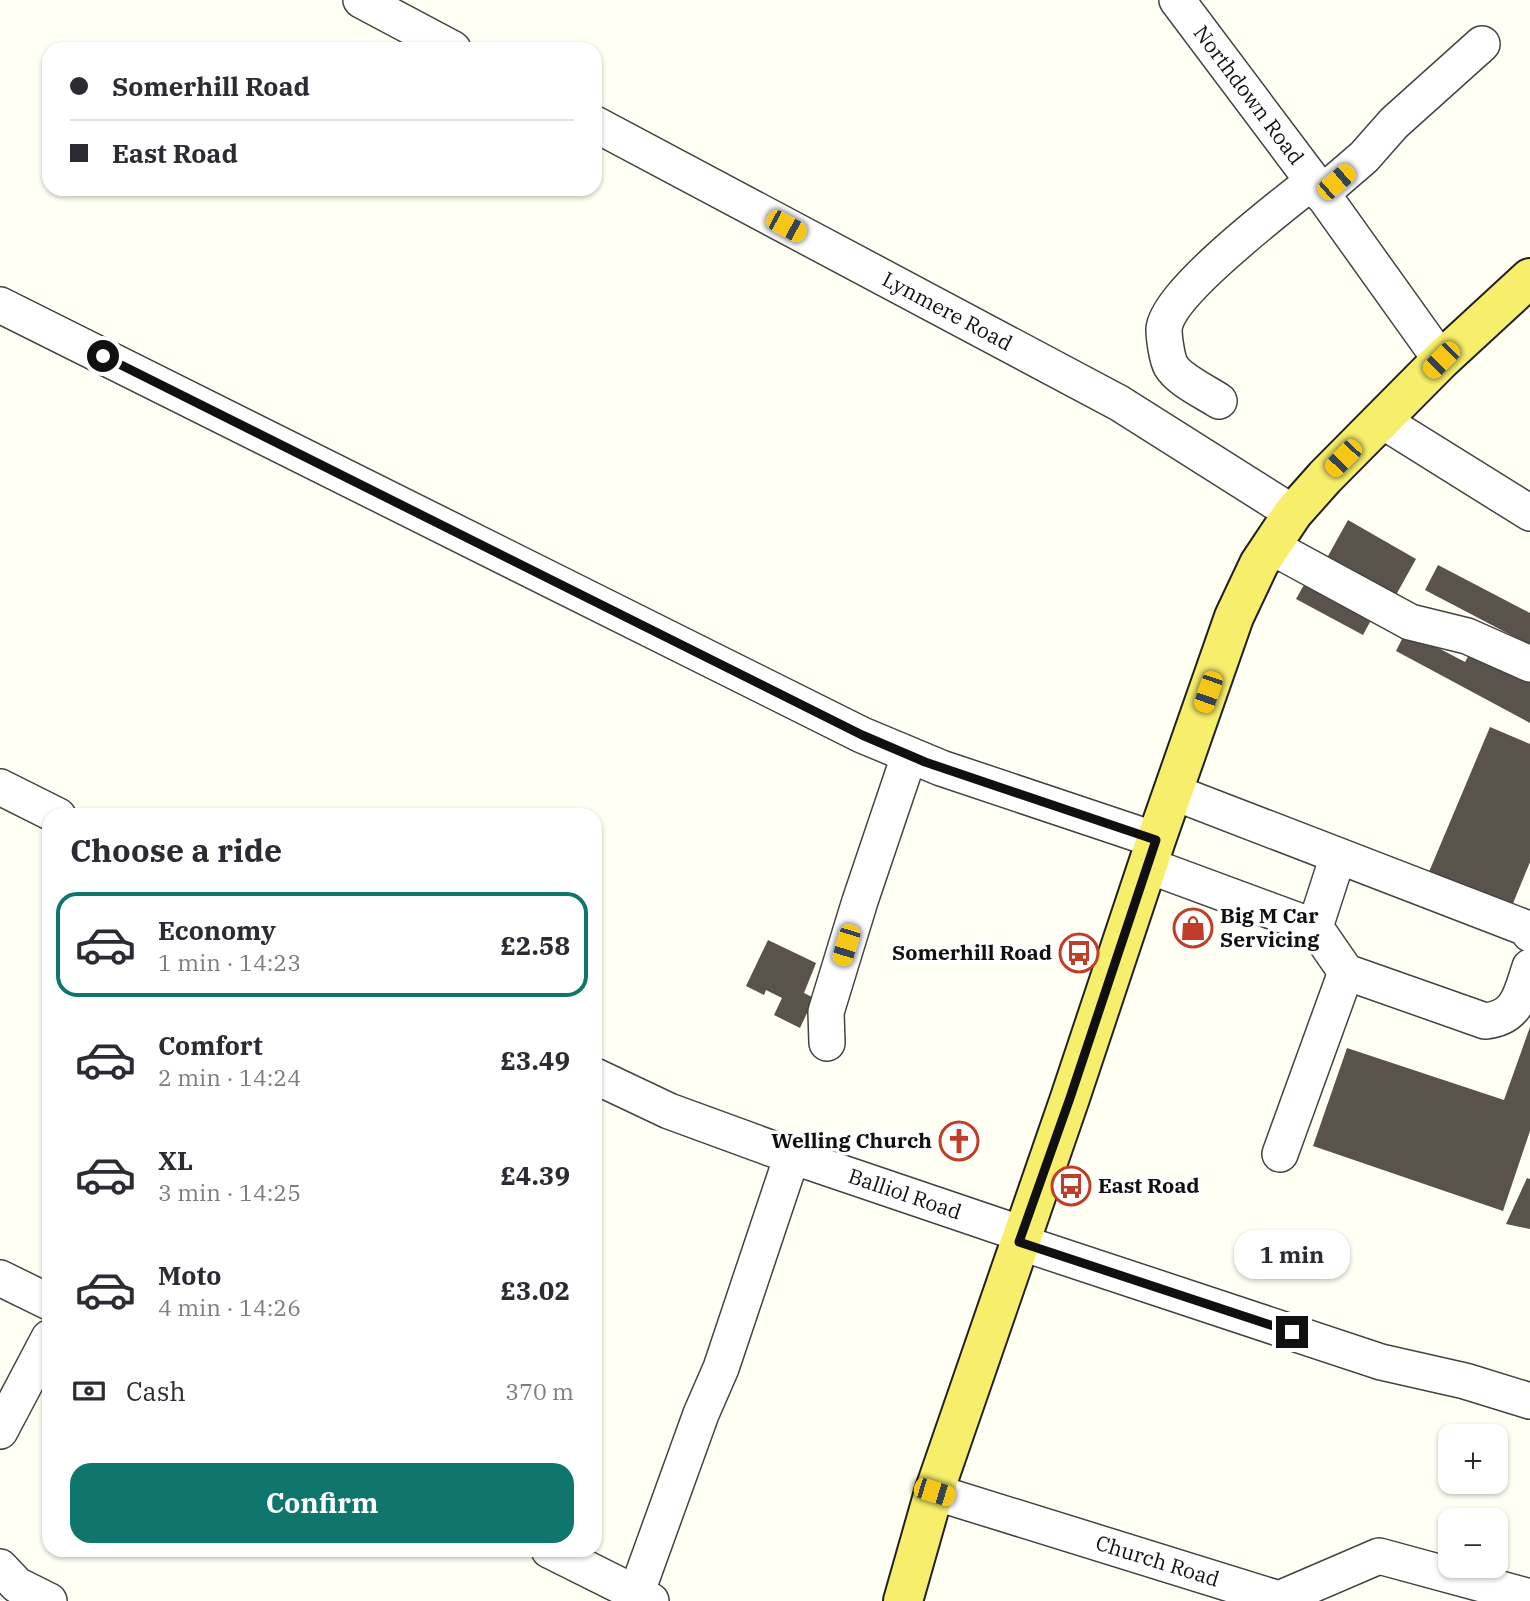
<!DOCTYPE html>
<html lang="en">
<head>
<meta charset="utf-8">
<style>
  :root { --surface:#fff; --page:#f2f2f3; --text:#2b2b33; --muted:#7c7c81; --line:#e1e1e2; --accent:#0f766e }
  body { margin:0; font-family:"IBM Plex Serif",serif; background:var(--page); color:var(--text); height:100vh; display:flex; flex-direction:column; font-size:26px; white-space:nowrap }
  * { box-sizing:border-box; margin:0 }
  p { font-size:23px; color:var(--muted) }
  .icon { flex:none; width:38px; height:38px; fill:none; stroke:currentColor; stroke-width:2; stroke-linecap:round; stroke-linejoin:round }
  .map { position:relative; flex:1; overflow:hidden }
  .sheet { position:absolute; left:42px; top:808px; width:560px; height:749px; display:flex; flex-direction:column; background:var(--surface); border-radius:21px; box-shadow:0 2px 5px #0004 }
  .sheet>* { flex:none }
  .guide { position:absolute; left:42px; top:42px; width:560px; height:154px; border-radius:21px; box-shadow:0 2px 5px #0004; display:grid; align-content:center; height:154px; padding:0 28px; background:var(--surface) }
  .fabs { position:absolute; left:1438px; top:1424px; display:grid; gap:14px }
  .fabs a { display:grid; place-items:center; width:70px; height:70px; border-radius:14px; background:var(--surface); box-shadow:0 2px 5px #0004; font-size:35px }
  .end { position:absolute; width:32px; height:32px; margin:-16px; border:9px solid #101010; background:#fff; box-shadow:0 0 0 4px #fff }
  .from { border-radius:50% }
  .bubble { position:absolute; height:49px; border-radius:21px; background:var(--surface); box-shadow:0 2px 5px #0004; font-size:23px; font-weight:800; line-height:49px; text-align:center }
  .car { position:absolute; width:21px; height:42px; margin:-21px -10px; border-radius:9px; box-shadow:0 0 5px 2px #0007; background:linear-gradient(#f5c518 24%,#345 0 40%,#f5c518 0 76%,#345 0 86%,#f5c518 0) }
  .guide b { display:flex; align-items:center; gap:24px; height:66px; font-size:26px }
  .guide b+b { border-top:2px solid var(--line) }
  .guide i { width:18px; height:18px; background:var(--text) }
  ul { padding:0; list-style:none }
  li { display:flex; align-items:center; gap:21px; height:105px; margin:0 14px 10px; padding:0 14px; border:4px solid transparent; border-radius:21px }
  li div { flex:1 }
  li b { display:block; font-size:26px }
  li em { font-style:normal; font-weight:800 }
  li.current { border-color:var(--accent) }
  li>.icon { width:63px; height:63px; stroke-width:1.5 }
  h2 { padding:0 28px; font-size:32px; line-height:84px }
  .pay { display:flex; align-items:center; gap:18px; height:77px; padding:0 28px; font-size:26px }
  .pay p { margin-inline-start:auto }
  .cta { display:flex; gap:14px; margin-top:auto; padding:14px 28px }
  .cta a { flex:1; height:80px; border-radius:21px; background:var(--accent); color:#fff; font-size:28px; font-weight:800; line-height:80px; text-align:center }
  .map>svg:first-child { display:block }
  .building { fill:#59534c }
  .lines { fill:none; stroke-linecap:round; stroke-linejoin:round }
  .minor-casing { stroke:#434343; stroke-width:38 }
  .major-casing { stroke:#212121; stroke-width:42 }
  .minor { stroke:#fff; stroke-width:35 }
  .major { stroke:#f7ee6b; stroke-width:38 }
  .route { stroke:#101010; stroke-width:9 }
  .labels { text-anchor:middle; stroke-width:7; stroke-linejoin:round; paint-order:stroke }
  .street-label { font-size:21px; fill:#101010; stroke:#fff }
  .poi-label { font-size:21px; font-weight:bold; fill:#101010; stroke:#fff; text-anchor:start }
</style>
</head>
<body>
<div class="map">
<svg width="1530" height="1601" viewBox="0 0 1530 1601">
  <rect width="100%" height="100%" fill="#fffff3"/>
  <g class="building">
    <path d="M1348 520 1416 559 1391 604 1323 565Z"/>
    <path d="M1438 565 1530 613V645L1425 590Z"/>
    <path d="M1309 576 1376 611 1363 635 1296 599Z"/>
    <path d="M1406 631 1465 662 1471 651 1530 683V723L1396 651Z"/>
    <path d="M1490 727 1530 744V862L1509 913 1426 879Z"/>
    <path d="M768 940 816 963 804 993 814 998 800 1028 774 1015 782 998 766 990 764 995 746 986Z"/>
    <path d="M1530 1027V1131L1503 1211 1313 1146 1347 1048 1504 1100Z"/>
    <path d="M1527 1178 1530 1179V1229L1506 1224Z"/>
  </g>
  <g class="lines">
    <defs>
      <g id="minor">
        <path d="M361 0 453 49"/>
        <path id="s1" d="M1177 0 1313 181 1441 360"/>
        <path id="s2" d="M595 124 1119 403 1293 513"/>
        <path d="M1321 194 1364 157 1394 123 1482 44"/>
        <path d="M0 305 862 735 941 768 1156 840"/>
        <path d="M1219 401C1207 393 1178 379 1171 366 1167 359 1164 338 1164 329 1168 292 1282 206 1313 181"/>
        <path d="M1381 420 1530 513"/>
        <path d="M1270 546 1410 622 1467 636 1530 664"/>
        <path d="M0 787 58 816"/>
        <path d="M1173 792 1526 928 1530 934"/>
        <path d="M1338 856 1315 927 1346 972 1485 1021C1518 1018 1521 994 1530 967"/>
        <path d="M1147 865 1315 927"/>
        <path d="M827 1043 826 1012 860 901 909 756"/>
        <path id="s3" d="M595 1076 669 1111 792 1156 1022 1234"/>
        <path d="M1280 1154 1346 972"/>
        <path d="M1019 1242 1381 1362 1465 1381 1530 1401"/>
        <path d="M0 1278 49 1302"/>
        <path d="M0 1431 49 1338"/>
        <path id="s4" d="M934 1492 1279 1599 1379 1556 1530 1597"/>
        <path d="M549 1550 651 1601"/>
        <path d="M0 1567 17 1585 49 1601"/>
        <path d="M636 1594 701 1414 721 1368 792 1156"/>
      </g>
      <path id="major" d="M903 1601 934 1492 1070 1098 1156 840 1234 617 1259 564 1293 513 1325 477 1441 360 1530 278"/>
    </defs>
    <use href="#minor" class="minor-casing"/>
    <use href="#major" class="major-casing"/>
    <use href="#minor" class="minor"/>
    <use href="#major" class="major"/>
  </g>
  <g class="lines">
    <path class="route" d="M103 356 862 735 925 762 1156 840 1070 1098 1019 1242 1292 1332"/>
  </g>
  <defs>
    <symbol id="shop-ring" viewBox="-11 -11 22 22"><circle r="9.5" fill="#fff" stroke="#c03d28" stroke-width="1.5"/><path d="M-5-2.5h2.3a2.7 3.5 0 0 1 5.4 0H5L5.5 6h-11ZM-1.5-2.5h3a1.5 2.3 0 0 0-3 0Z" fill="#c03d28"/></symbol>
    <symbol id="bus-ring" viewBox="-11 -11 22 22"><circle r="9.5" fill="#fff" stroke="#c03d28" stroke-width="1.5"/><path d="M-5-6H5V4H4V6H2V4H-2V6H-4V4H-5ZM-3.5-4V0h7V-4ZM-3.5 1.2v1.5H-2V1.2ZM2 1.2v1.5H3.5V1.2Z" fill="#c03d28"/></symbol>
    <symbol id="church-ring" viewBox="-11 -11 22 22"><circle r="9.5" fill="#fff" stroke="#c03d28" stroke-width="1.5"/><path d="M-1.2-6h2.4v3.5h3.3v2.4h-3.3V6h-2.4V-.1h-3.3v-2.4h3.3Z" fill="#c03d28"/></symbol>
  </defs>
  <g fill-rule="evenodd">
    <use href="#shop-ring" x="1171" y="906" width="44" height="44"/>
    <use href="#bus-ring" x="1057" y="931" width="44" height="44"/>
    <use href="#church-ring" x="937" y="1119" width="44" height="44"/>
    <use href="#bus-ring" x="1049" y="1164" width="44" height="44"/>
  </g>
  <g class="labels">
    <g class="street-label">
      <text dy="7" stroke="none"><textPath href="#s1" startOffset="119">Northdown Road</textPath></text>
      <text dy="7" stroke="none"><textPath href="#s2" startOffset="399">Lynmere Road</textPath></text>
      <text dy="7" stroke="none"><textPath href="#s3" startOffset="332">Balliol Road</textPath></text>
      <text dy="7" stroke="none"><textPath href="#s4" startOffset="234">Church Road</textPath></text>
    </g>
    <g class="poi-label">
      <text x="1220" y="923">Big M Car<tspan x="1220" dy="24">Servicing</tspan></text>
      <text x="1052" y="960" text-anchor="end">Somerhill Road</text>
      <text x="932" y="1148" text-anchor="end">Welling Church</text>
      <text x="1098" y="1193">East Road</text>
    </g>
  </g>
</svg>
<div class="fabs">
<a>+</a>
<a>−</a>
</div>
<i class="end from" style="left:103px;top:356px"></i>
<i class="end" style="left:1292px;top:1332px"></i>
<div class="bubble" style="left:1234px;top:1230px;width:116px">1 min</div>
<i class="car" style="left:1336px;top:182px;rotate:49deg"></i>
<i class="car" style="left:786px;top:226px;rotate:118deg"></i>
<i class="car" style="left:1441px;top:360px;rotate:225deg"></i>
<i class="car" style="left:1343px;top:458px;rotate:224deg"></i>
<i class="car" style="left:1208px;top:692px;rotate:199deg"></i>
<i class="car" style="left:846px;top:945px;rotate:197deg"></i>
<i class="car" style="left:934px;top:1492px;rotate:107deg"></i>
<div class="guide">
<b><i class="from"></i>Somerhill Road</b>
<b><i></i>East Road</b>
</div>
<section class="sheet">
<h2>Choose a ride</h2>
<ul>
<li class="current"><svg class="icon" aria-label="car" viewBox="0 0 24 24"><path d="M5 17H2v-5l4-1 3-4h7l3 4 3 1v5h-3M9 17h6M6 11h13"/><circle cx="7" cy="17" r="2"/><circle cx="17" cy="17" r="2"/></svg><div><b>Economy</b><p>1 min · 14:23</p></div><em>£2.58</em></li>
<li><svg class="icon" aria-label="car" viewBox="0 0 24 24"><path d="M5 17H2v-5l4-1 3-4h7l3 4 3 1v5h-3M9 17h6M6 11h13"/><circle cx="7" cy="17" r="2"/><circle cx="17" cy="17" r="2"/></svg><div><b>Comfort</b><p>2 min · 14:24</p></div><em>£3.49</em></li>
<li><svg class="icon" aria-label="car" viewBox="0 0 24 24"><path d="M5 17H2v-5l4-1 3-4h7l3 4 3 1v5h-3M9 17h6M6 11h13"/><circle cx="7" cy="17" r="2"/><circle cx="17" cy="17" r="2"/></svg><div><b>XL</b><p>3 min · 14:25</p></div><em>£4.39</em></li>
<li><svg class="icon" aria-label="car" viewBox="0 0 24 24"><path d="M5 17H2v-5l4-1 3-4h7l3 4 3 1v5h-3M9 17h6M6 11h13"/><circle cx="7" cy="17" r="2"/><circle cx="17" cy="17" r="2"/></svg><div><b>Moto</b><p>4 min · 14:26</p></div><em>£3.02</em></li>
</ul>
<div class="pay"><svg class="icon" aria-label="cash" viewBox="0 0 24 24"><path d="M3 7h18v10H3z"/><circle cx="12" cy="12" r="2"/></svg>Cash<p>370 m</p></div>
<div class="cta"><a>Confirm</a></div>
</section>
</div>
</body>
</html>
